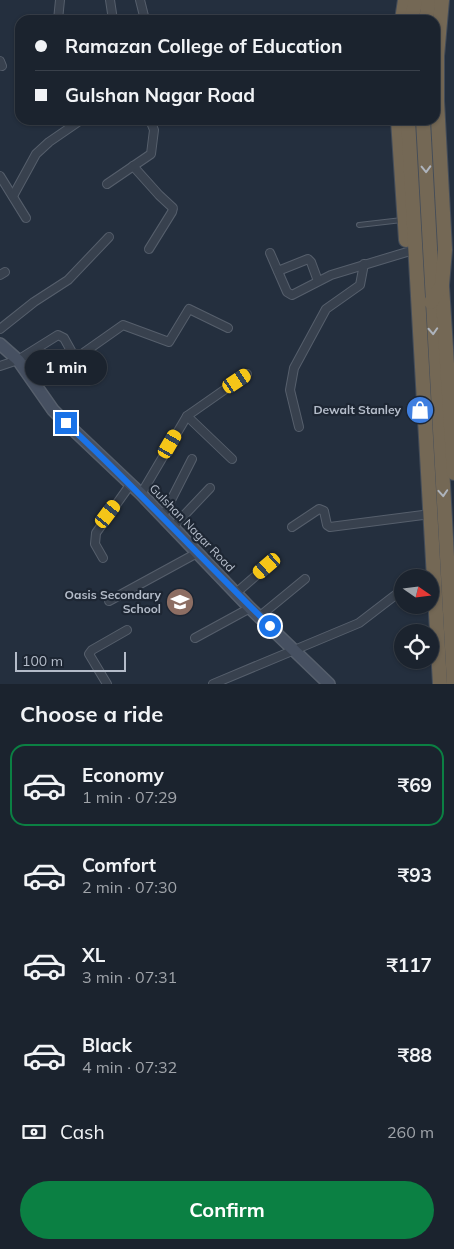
<!DOCTYPE html>
<html lang="en">
<head>
<meta charset="utf-8">
<style>
  :root { --surface:#1b232e; --page:#242b36; --text:#f1f3f6; --muted:#a0a4aa; --line:#39404a; --accent:#0b8043 }
  body { margin:0; font-family:Mulish,sans-serif; background:var(--page); color:var(--text); height:100vh; display:flex; flex-direction:column; font-size:19px; white-space:nowrap }
  * { box-sizing:border-box; margin:0 }
  p { font-size:16px; color:var(--muted) }
  .icon { flex:none; width:28px; height:28px; fill:none; stroke:currentColor; stroke-width:2; stroke-linecap:round; stroke-linejoin:round }
  .map { position:relative; height:684px; overflow:hidden }
  .drawer { display:flex; flex-direction:column; background:var(--surface); flex:1 }
  .drawer>* { flex:none }
  .top-card { position:absolute; left:15px; top:15px; width:425px; height:110px; border-radius:15px; box-shadow:0 1px 4px #0004,0 0 0 1px var(--line); display:grid; align-content:center; height:110px; padding:0 20px; background:var(--surface) }
  .needle { width:32px; rotate:104deg }
  .tools { position:absolute; left:394px; top:569px; display:grid; gap:10px }
  .tools a { display:grid; place-items:center; width:45px; height:45px; border-radius:50%; background:var(--surface); box-shadow:0 1px 4px #0004,0 0 0 1px var(--line); font-size:25px }
  .scale { position:absolute; left:15px; bottom:12px; width:111px; box-sizing:border-box; padding-left:5px; border:2px solid #b4bcc9; border-top:0; font-size:14px; line-height:18px; white-space:nowrap; color:#b4bcc9; -webkit-text-stroke:4px #1d2633; paint-order:stroke }
  .end { position:absolute; width:22px; height:22px; margin:-11px; border:6px solid #1a73e8; background:#fff; box-shadow:0 0 0 2px #fff }
  .from { border-radius:50% }
  .bubble { position:absolute; height:35px; border-radius:18px; background:var(--surface); box-shadow:0 1px 4px #0004,0 0 0 1px var(--line); font-size:16px; font-weight:700; line-height:35px; text-align:center }
  .car { position:absolute; width:15px; height:30px; margin:-15px -8px; border-radius:6px; box-shadow:0 0 4px 1px #0007; background:linear-gradient(#f5c518 24%,#345 0 40%,#f5c518 0 76%,#345 0 86%,#f5c518 0) }
  .top-card b { display:flex; align-items:center; gap:18px; height:48px; font-size:19px }
  .top-card b+b { border-top:1px solid var(--line) }
  .top-card i { width:12px; height:12px; background:var(--text) }
  ul { padding:0; list-style:none }
  li { display:flex; align-items:center; gap:15px; height:82px; margin:0 10px 8px; padding:0 10px; border:2px solid transparent; border-radius:15px }
  li div { flex:1 }
  li b { display:block; font-size:19px }
  li em { font-style:normal; font-weight:700 }
  li.active { border-color:var(--accent) }
  li>.icon { width:45px; height:45px; stroke-width:1.5 }
  h2 { padding:0 20px; font-size:22px; line-height:60px }
  .pay { display:flex; align-items:center; gap:12px; height:55px; padding:0 20px; font-size:19px }
  .pay p { margin-inline-start:auto }
  .action { display:flex; gap:10px; margin-top:auto; padding:10px 20px }
  .action a { flex:1; height:58px; border-radius:30px; background:var(--accent); color:#fff; font-size:20px; font-weight:700; line-height:58px; text-align:center }
  .map>svg:first-child { display:block }
  .lines { fill:none; stroke-linecap:round; stroke-linejoin:round }
  .lane-casing { stroke:#565f6c; stroke-width:6 }
  .street-casing { stroke:#565f6c; stroke-width:10 }
  .secondary-casing { stroke:#565f6c; stroke-width:14 }
  .highway-casing { stroke:#434c59; stroke-width:16 }
  .lane { stroke:#38414e; stroke-width:4 }
  .street { stroke:#38414e; stroke-width:8 }
  .secondary { stroke:#465061; stroke-width:11 }
  .highway { stroke:#746855; stroke-width:14 }
  .oneway { stroke:#aeb4bd }
  .route { stroke:#1a73e8; stroke-width:6 }
  .labels { text-anchor:middle; stroke-width:4.5; stroke-linejoin:round; paint-order:stroke }
  .poi-label { font-size:12px; font-weight:bold; fill:#b4bcc9; stroke:#1d2633; text-anchor:end }
  .street-label { font-size:12px; fill:#b4bcc9; stroke:#1d2633 }
</style>
</head>
<body>
<div class="map">
<svg width="454" height="684" viewBox="0 0 454 684">
  <rect width="100%" height="100%" fill="#242f3e"/>
  <g class="lines">
    <defs>
      <path id="lane" d="M359 225 402 220"/>
      <g id="street">
        <path d="M110 0 113 20"/>
        <path d="M140 0 145 20"/>
        <path d="M58 20 60 0"/>
        <path d="M0 61 2 66"/>
        <path d="M133 166 159 195 173 208 172 212 149 249"/>
        <path d="M0 176 26 218"/>
        <path d="M107 184 151 154 154 130 150 120"/>
        <path d="M13 196 36 154 49 142 81 120"/>
        <path d="M270 253 287 292 292 295 331 275 407 252"/>
        <path d="M278 271 308 259 311 262 318 281"/>
        <path d="M0 275 5 272"/>
        <path d="M0 329 34 302 68 280 109 237"/>
        <path d="M0 366 18 360 58 335 64 338 74 356H79L123 325 169 342 189 309 228 328"/>
        <path d="M187 416 232 459"/>
        <path d="M299 427 290 390 294 368 326 309 360 285 364 264"/>
        <path d="M141 494 187 416 247 374"/>
        <path d="M163 516 192 459"/>
        <path d="M173 527 210 488"/>
        <path d="M292 527 319 509 324 511 327 525 330 527 423 515"/>
        <path d="M103 558 95 544 96 533 130 485"/>
        <path d="M236 593 267 566"/>
        <path d="M109 601 197 553"/>
        <path d="M260 616 305 579"/>
        <path d="M195 638 250 608"/>
        <path d="M107 684 89 654 92 650 127 630"/>
        <path d="M213 684 359 623 402 590"/>
      </g>
      <path id="secondary" d="M0 344 18 360 53 410 66 423 141 494 250 608 329 684"/>
      <g id="highway">
        <path d="M402 20 405 0"/>
        <path d="M411 20 416 0"/>
        <path d="M426 20 429 0"/>
        <path d="M398 120 406 240"/>
        <path d="M408 120 440 684"/>
        <path d="M423 120 454 684"/>
        <path d="M442 286 454 473"/>
        <path d="M431 302 442 285 445 250 437 101V56L442 0"/>
      </g>
    </defs>
    <use href="#lane" class="lane-casing"/>
    <use href="#street" class="street-casing"/>
    <use href="#secondary" class="secondary-casing"/>
    <use href="#highway" class="highway-casing"/>
    <use href="#lane" class="lane"/>
    <use href="#street" class="street"/>
    <use href="#secondary" class="secondary"/>
    <use href="#highway" class="highway"/>
  </g>
  <defs><path id="oneway-chevron" d="M-2-3.5L2.5 0L-2 3.5" fill="none" stroke-width="1.6" stroke-linecap="round" stroke-linejoin="round" transform="scale(1.25)"/></defs>
  <g class="oneway">
    <use href="#oneway-chevron" transform="translate(426 169) rotate(88)"/>
    <use href="#oneway-chevron" transform="translate(433 331) rotate(87)"/>
    <use href="#oneway-chevron" transform="translate(443 493) rotate(86)"/>
  </g>
  <g class="lines">
    <path class="route" d="M66 423C136 488 201 558 270 626"/>
  </g>
  <defs>
    <symbol id="shop-disc" viewBox="-11 -11 22 22"><circle r="9.5" fill="#3f7fe0" stroke="#1d2633"/><path d="M-5-2.5h2.3a2.7 3.5 0 0 1 5.4 0H5L5.5 6h-11ZM-1.5-2.5h3a1.5 2.3 0 0 0-3 0Z" fill="#fff"/></symbol>
    <symbol id="school-disc" viewBox="-11 -11 22 22"><circle r="9.5" fill="#8d6e63" stroke="#1d2633"/><path d="M0-5L7-2L0 1L-7-2ZM-4 1L0 2.5L4 1V4Q0 6-4 4Z" fill="#fff"/></symbol>
  </defs>
  <g fill-rule="evenodd">
    <use href="#shop-disc" x="404" y="394" width="32" height="32"/>
    <use href="#school-disc" x="164" y="586" width="32" height="32"/>
  </g>
  <g class="labels">
    <g class="poi-label">
      <text x="401" y="414">Dewalt Stanley</text>
      <text x="161" y="599">Oasis Secondary<tspan x="161" dy="14">School</tspan></text>
    </g>
    <g class="street-label">
      <text transform="translate(192 528) rotate(46)" y="4">Gulshan Nagar Road</text>
    </g>
  </g>
</svg>
<div class="tools">
<a><svg class="needle" viewBox="-14 -14 28 28"><path d="M0-13l5 13h-10z" fill="#e53935"/><path d="M0 13l5-13h-10z" fill="#a0a4aa"/></svg></a>
<a><svg class="icon" aria-label="locate" viewBox="0 0 24 24"><circle cx="12" cy="12" r="6"/><path d="M12 2v4M12 18v4M2 12h4M18 12h4"/></svg></a>
</div>
<div class="scale">100 m</div>
<i class="end from" style="left:270px;top:626px"></i>
<i class="end" style="left:66px;top:423px"></i>
<div class="bubble" style="left:25px;top:350px;width:82px">1 min</div>
<i class="car" style="left:237px;top:381px;rotate:56deg"></i>
<i class="car" style="left:170px;top:444px;rotate:30deg"></i>
<i class="car" style="left:108px;top:514px;rotate:37deg"></i>
<i class="car" style="left:267px;top:566px;rotate:229deg"></i>
<div class="top-card">
<b><i class="from"></i>Ramazan College of Education</b>
<b><i></i>Gulshan Nagar Road</b>
</div>
</div>
<section class="drawer">
<h2>Choose a ride</h2>
<ul>
<li class="active"><svg class="icon" aria-label="car" viewBox="0 0 24 24"><path d="M5 17H2v-5l4-1 3-4h7l3 4 3 1v5h-3M9 17h6M6 11h13"/><circle cx="7" cy="17" r="2"/><circle cx="17" cy="17" r="2"/></svg><div><b>Economy</b><p>1 min · 07:29</p></div><em>₹69</em></li>
<li><svg class="icon" aria-label="car" viewBox="0 0 24 24"><path d="M5 17H2v-5l4-1 3-4h7l3 4 3 1v5h-3M9 17h6M6 11h13"/><circle cx="7" cy="17" r="2"/><circle cx="17" cy="17" r="2"/></svg><div><b>Comfort</b><p>2 min · 07:30</p></div><em>₹93</em></li>
<li><svg class="icon" aria-label="car" viewBox="0 0 24 24"><path d="M5 17H2v-5l4-1 3-4h7l3 4 3 1v5h-3M9 17h6M6 11h13"/><circle cx="7" cy="17" r="2"/><circle cx="17" cy="17" r="2"/></svg><div><b>XL</b><p>3 min · 07:31</p></div><em>₹117</em></li>
<li><svg class="icon" aria-label="car" viewBox="0 0 24 24"><path d="M5 17H2v-5l4-1 3-4h7l3 4 3 1v5h-3M9 17h6M6 11h13"/><circle cx="7" cy="17" r="2"/><circle cx="17" cy="17" r="2"/></svg><div><b>Black</b><p>4 min · 07:32</p></div><em>₹88</em></li>
</ul>
<div class="pay"><svg class="icon" aria-label="cash" viewBox="0 0 24 24"><path d="M3 7h18v10H3z"/><circle cx="12" cy="12" r="2"/></svg>Cash<p>260 m</p></div>
<div class="action"><a>Confirm</a></div>
</section>
</body>
</html>
